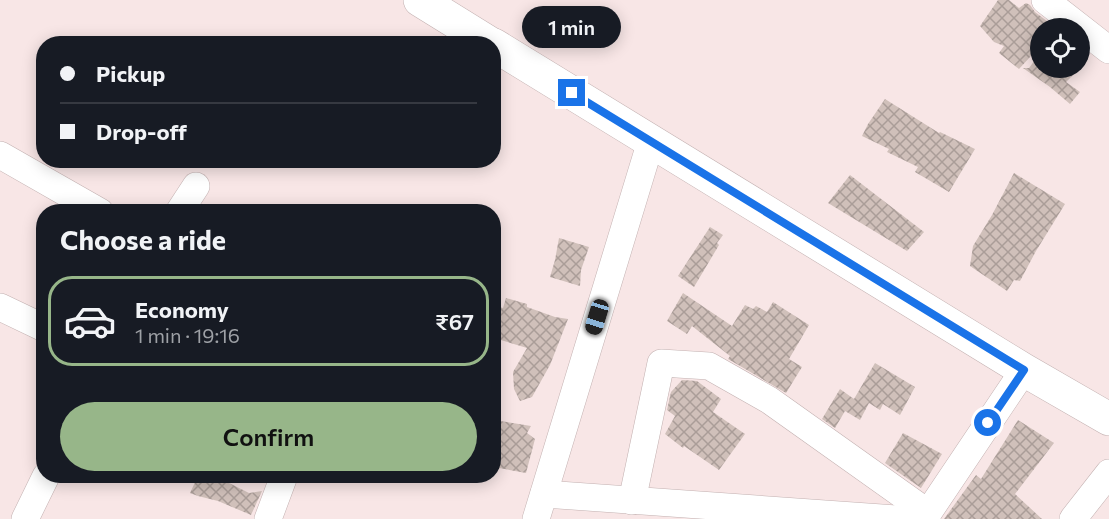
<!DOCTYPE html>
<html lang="en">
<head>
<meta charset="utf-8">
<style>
  :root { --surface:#171b24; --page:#20242c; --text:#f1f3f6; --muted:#9ea1a6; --line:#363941; --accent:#97b689 }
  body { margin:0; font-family:Commissioner,sans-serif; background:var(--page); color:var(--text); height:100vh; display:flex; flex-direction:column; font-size:22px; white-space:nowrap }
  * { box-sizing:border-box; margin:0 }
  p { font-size:20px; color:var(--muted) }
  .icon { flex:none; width:33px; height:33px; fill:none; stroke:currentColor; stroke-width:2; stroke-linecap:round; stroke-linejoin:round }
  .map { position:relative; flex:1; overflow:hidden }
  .sheet { position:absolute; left:36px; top:204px; width:465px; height:279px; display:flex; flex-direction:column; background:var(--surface); border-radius:24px; box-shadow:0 3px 15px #0003 }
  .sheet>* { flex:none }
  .guide { position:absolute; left:36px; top:36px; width:465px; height:132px; border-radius:24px; box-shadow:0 3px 15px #0003; display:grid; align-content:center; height:132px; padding:0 24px; background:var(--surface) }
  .tools { position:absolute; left:1030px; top:18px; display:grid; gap:12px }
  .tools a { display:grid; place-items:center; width:60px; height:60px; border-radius:50%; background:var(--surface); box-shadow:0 3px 15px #0003; font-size:30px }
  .end { position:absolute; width:27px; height:27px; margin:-14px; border:8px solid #1a73e8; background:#fff; box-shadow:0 0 0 3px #fff }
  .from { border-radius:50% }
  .bubble { position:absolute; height:42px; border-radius:21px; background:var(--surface); box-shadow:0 3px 15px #0003; font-size:20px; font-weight:600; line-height:42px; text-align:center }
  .car { position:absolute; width:18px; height:36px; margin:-18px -9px; border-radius:8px; box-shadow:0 0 4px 2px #0007; background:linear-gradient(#222 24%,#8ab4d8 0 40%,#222 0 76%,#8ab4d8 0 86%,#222 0) }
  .guide b { display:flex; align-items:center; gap:21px; height:57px; font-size:22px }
  .guide b+b { border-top:2px solid var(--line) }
  .guide i { width:15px; height:15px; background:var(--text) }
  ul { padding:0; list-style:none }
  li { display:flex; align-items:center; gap:18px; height:90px; margin:0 12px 9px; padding:0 12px; border:3px solid var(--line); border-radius:24px }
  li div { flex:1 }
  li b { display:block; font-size:22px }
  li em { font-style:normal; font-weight:600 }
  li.on { border-color:var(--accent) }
  li>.icon { width:54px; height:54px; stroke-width:1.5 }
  h2 { padding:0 24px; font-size:27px; line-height:72px }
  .primary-button { display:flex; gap:12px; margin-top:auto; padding:12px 24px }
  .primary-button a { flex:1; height:69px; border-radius:36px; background:var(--accent); color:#111; font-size:24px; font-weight:600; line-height:69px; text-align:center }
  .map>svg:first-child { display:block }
  .building { fill:url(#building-cross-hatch) }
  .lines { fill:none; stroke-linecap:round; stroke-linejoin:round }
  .minor-casing { stroke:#c3b1b1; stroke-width:28 }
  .major-casing { stroke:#c3b1b1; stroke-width:34 }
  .minor { stroke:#fff; stroke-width:27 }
  .major { stroke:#fff; stroke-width:33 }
  .route { stroke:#1a73e8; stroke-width:8 }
</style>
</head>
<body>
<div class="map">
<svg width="1109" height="519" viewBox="0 0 1109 519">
  <defs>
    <pattern id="building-cross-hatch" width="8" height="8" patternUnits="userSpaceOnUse" patternTransform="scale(1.5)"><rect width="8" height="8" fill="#d0c0ba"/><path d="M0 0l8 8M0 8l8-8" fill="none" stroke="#aa9d98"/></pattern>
  </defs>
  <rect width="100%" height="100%" fill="#f8e6e6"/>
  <g class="building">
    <path d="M998 0H1009L1019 8 1026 3 1030 5 1035 12 1056 28H1041V45L1019 69 999 53 1004 46 994 42 980 26Z"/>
    <path d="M1035 60 1041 64V68H1080L1066 82 1080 92 1070 104 1050 87 1023 68H1029Z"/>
    <path d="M885 99 939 133 940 132 975 149 949 192 915 172 918 167 887 152 889 149 862 136 868 124Z"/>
    <path d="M1014 173 1065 204 1036 251 1020 281 1014 280 1007 291 970 266 973 246 992 215Z"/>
    <path d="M850 175 924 232 907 251 828 203Z"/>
    <path d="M710 227 723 235 717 243 719 245 694 287 678 276Z"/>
    <path d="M559 238 589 247 581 270 580 286 550 277 555 260Z"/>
    <path d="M683 293 732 326 745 305 753 309 756 306 767 312 773 302 809 325 789 359 802 367 786 393 728 359 730 356 692 326 687 334 667 321Z"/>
    <path d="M506 298 527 304V307L555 317 568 319 550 365 532 397 520 401 514 389 513 372 527 348 494 338V305L503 308Z"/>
    <path d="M875 363 915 387 900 415 883 404 880 410 869 403 860 420 845 411 835 428 822 419 840 389 854 399Z"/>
    <path d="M682 380 697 381 721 399 713 412 745 434 719 470 684 446 683 448 665 434 675 416 667 410 671 392Z"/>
    <path d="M494 420 531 426 527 433 535 439 526 473 494 467Z"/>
    <path d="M1018 420 1054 443 1015 494 1042 519H944L976 475 981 479Z"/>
    <path d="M903 433 942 454 921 488 885 463Z"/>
    <path d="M198 476H215L249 493 262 491 251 515 218 501 198 496 190 493Z"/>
  </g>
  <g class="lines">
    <defs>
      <g id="minor">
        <path d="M1045 0 1109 50"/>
        <path d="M0 155 100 212"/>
        <path d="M179 212 196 186"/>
        <path d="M0 307 44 328"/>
        <path d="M544 494 896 519 928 513 1024 370"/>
        <path d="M632 501 661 363 709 366 769 400 928 513"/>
        <path d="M25 519 46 476"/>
        <path d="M268 519 284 476"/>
        <path d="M536 519 651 141"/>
        <path d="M1073 519 1109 473"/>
      </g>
      <g id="major">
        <path d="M420 0 491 44"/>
        <path d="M494 45 1024 370 1109 419"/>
      </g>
    </defs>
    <use href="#minor" class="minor-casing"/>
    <use href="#major" class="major-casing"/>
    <use href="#minor" class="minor"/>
    <use href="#major" class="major"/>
  </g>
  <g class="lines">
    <path class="route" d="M572 93 1024 370 988 423"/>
  </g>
</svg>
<div class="tools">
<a><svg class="icon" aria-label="locate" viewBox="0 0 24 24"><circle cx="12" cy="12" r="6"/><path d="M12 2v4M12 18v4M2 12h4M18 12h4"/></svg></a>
</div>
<i class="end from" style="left:988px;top:423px"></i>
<i class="end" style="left:572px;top:93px"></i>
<div class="bubble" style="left:522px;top:6px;width:99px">1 min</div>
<i class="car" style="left:597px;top:317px;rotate:197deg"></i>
<div class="guide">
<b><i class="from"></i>Pickup</b>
<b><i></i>Drop-off</b>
</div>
<section class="sheet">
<h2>Choose a ride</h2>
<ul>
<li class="on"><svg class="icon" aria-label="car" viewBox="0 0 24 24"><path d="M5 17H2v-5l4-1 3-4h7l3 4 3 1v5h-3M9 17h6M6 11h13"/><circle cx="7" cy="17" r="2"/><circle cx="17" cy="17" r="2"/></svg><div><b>Economy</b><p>1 min · 19:16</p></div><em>₹67</em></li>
</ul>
<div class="primary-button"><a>Confirm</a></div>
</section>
</div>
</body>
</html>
